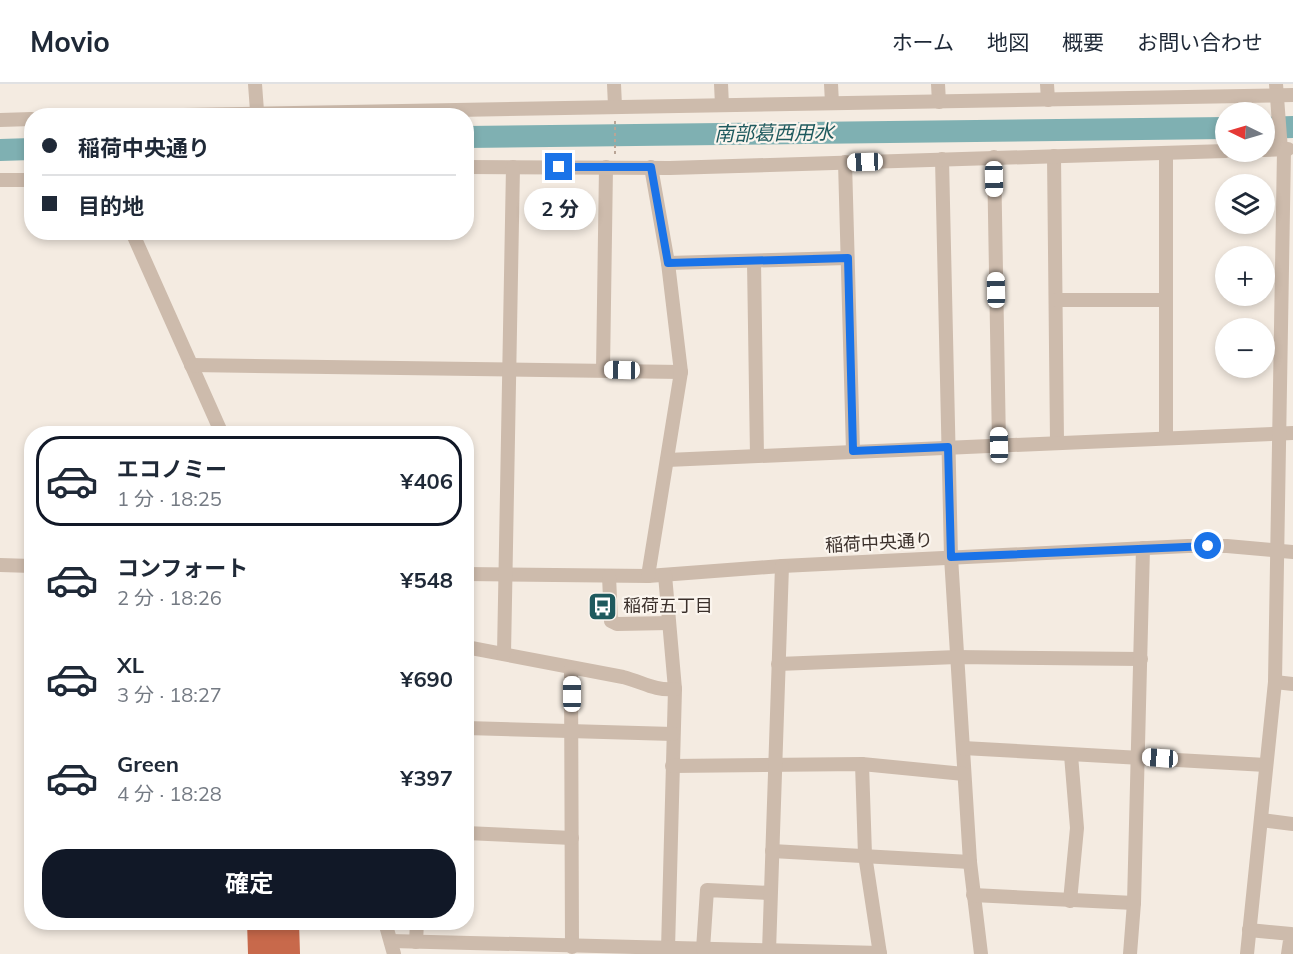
<!DOCTYPE html>
<html lang="ja">
<head>
<meta charset="utf-8">
<style>
  :root { --surface:#fff; --page:#f2f2f3; --text:#1f2937; --muted:#747a83; --line:#e0e1e3; --accent:#111827 }
  body { margin:0; font-family:Mulish,"Noto Sans JP",sans-serif; background:var(--page); color:var(--text); height:100vh; display:flex; flex-direction:column; font-size:22px; white-space:nowrap }
  * { box-sizing:border-box; margin:0 }
  p { font-size:20px; color:var(--muted) }
  .icon { flex:none; width:33px; height:33px; fill:none; stroke:currentColor; stroke-width:2; stroke-linecap:round; stroke-linejoin:round }
  .map { position:relative; flex:1; overflow:hidden }
  .sheet { position:absolute; left:24px; top:342px; width:450px; height:504px; display:flex; flex-direction:column; background:var(--surface); border-radius:24px; box-shadow:0 3px 9px #0003 }
  .sheet>* { flex:none }
  .top-card { position:absolute; left:24px; top:24px; width:450px; height:132px; border-radius:24px; box-shadow:0 3px 9px #0003; display:grid; align-content:center; height:132px; padding:0 18px; background:var(--surface) }
  .needle { width:39px; rotate:275deg }
  .tools { position:absolute; left:1215px; top:18px; display:grid; gap:12px }
  .tools a { display:grid; place-items:center; width:60px; height:60px; border-radius:50%; background:var(--surface); box-shadow:0 3px 9px #0003; font-size:30px }
  .end { position:absolute; width:27px; height:27px; margin:-14px; border:8px solid #1a73e8; background:#fff; box-shadow:0 0 0 3px #fff }
  .from { border-radius:50% }
  .bubble { position:absolute; height:42px; border-radius:21px; background:var(--surface); box-shadow:0 3px 9px #0003; font-size:20px; font-weight:700; line-height:42px; text-align:center }
  .car { position:absolute; width:18px; height:36px; margin:-18px -9px; border-radius:8px; box-shadow:0 0 4px 2px #0007; background:linear-gradient(#fff 24%,#345 0 40%,#fff 0 76%,#345 0 86%,#fff 0) }
  .top-card b { display:flex; align-items:center; gap:21px; height:57px; font-size:22px }
  .top-card b+b { border-top:2px solid var(--line) }
  .top-card i { width:15px; height:15px; background:var(--text) }
  ul { padding:10px 0 0; list-style:none }
  li { display:flex; align-items:center; gap:18px; height:90px; margin:0 12px 9px; padding:0 6px; border:3px solid transparent; border-radius:24px }
  li div { flex:1 }
  li b { display:block; font-size:22px }
  li em { font-style:normal; font-weight:700 }
  li.selected { border-color:var(--accent) }
  li>.icon { width:54px; height:54px; stroke-width:1.5 }
  .cta { display:flex; gap:12px; margin-top:auto; padding:12px 18px }
  .cta a { flex:1; height:69px; border-radius:24px; background:var(--accent); color:#fff; font-size:24px; font-weight:700; line-height:69px; text-align:center }
  header { display:flex; align-items:center; gap:36px; box-sizing:border-box; height:84px; padding:0 30px; background:var(--surface); border-bottom:2px solid var(--line) }
  header strong { font-size:28px }
  nav { display:flex; gap:33px; margin-inline-start:auto; font-size:21px }
  .map>svg:first-child { display:block }
  .lines { fill:none; stroke-linecap:round; stroke-linejoin:round }
  .river { stroke:#7fb0b2; stroke-width:22 }
  .building { fill:#c8694b }
  .path { stroke:#b9a596; stroke-width:2; stroke-dasharray:3 3; stroke-linecap:butt }
  .minor { stroke:#cdbbac; stroke-width:14 }
  .route { stroke:#1a73e8; stroke-width:8 }
  .labels { text-anchor:middle; stroke-width:4.5; stroke-linejoin:round; paint-order:stroke }
  .street-label { font-size:18px; fill:#3b302b; stroke:#fbf5ee }
  .poi-label { font-size:18px; fill:#3b302b; stroke:#fbf5ee; text-anchor:start }
  .water-label { font-size:20px; font-style:italic; fill:#1f5a5e; stroke:#fbf5ee }
</style>
</head>
<body>
<header>
<strong>Movio</strong>
<nav><a>ホーム</a><a>地図</a><a>概要</a><a>お問い合わせ</a></nav>
</header>
<div class="map">
<svg width="1293" height="870" viewBox="0 0 1293 870">
  <rect width="100%" height="100%" fill="#f4ebe1"/>
  <g class="lines">
    <g class="river">
      <path d="M1264 44 1293 43"/>
      <path d="M466 53 1226 44"/>
      <path d="M0 66 32 65"/>
    </g>
  </g>
  <path class="building" d="M247 838H299L300 870H248Z"/>
  <g class="lines">
    <path class="path" d="M615 37V70"/>
    <g class="minor">
      <path d="M255 0 257 27"/>
      <path d="M614 0 615 22"/>
      <path d="M721 0 722 21"/>
      <path d="M831 0 832 19"/>
      <path d="M938 0 939 18"/>
      <path d="M1047 0 1048 16"/>
      <path d="M1276 0 1281 66"/>
      <path d="M125 32 1293 11"/>
      <path d="M0 36 32 35"/>
      <path d="M1264 66 1288 65"/>
      <path d="M1054 72 1057 358"/>
      <path d="M994 73 999 361"/>
      <path d="M942 75 951 473 970 778 981 870"/>
      <path d="M845 78 853 367"/>
      <path d="M466 83 670 84 1226 67"/>
      <path d="M0 96H32"/>
      <path d="M132 148 222 350"/>
      <path d="M754 178 757 372"/>
      <path d="M668 179 847 174"/>
      <path d="M1056 216H1166"/>
      <path d="M191 281 681 288"/>
      <path d="M603 286 606 83"/>
      <path d="M1166 353V69"/>
      <path d="M667 376 1293 349"/>
      <path d="M0 481 32 482"/>
      <path d="M466 490 648 492 782 482 1188 462H1227L1293 468"/>
      <path d="M665 491 675 605 668 865"/>
      <path d="M609 492 611 537 617 540 669 539"/>
      <path d="M648 492 681 288 668 179 651 83"/>
      <path d="M466 563 623 593C643 598 654 607 675 605"/>
      <path d="M504 570 513 83"/>
      <path d="M778 580 957 573 1141 575"/>
      <path d="M571 584 572 863"/>
      <path d="M1275 598 1293 600"/>
      <path d="M466 644 673 650"/>
      <path d="M963 664 1266 681"/>
      <path d="M862 680 865 771 880 870"/>
      <path d="M672 682 862 680 964 690"/>
      <path d="M1261 736 1293 740"/>
      <path d="M466 749 572 754"/>
      <path d="M772 767 970 778"/>
      <path d="M973 811 1134 819"/>
      <path d="M1070 817 1077 744 1071 671"/>
      <path d="M385 838 394 870"/>
      <path d="M1249 846 1291 850 1288 870"/>
      <path d="M391 857 880 869"/>
      <path d="M416 858 417 838"/>
      <path d="M703 865 707 806 770 809"/>
      <path d="M769 867 782 482"/>
      <path d="M1130 870 1134 819 1143 464"/>
      <path d="M1247 870 1275 598 1284 66"/>
    </g>
  </g>
  <g class="lines">
    <path class="route" d="M559 83H651L668 179 848 174 853 367 948 363 951 473 1208 462"/>
  </g>
  <defs>
    <symbol id="bus-square" viewBox="-11 -11 22 22"><rect x="-9" y="-9" width="18" height="18" rx="4" fill="#1f5a5e" stroke="#fbf5ee"/><path d="M-5-6H5V4H4V6H2V4H-2V6H-4V4H-5ZM-3.5-4V0h7V-4ZM-3.5 1.2v1.5H-2V1.2ZM2 1.2v1.5H3.5V1.2Z" fill="#fff"/></symbol>
  </defs>
  <g fill-rule="evenodd">
    <use href="#bus-square" x="586" y="506" width="33" height="33"/>
  </g>
  <g class="labels">
    <g class="street-label">
      <text transform="translate(879 459) rotate(-3)" y="6">稲荷中央通り</text>
    </g>
    <g class="poi-label">
      <text x="623" y="528">稲荷五丁目</text>
    </g>
    <g class="water-label">
      <text transform="translate(774 49) rotate(-1)" y="7">南部葛西用水</text>
    </g>
  </g>
</svg>
<div class="tools">
<a><svg class="needle" viewBox="-14 -14 28 28"><path d="M0-13l5 13h-10z" fill="#e53935"/><path d="M0 13l5-13h-10z" fill="#747a83"/></svg></a>
<a><svg class="icon" aria-label="layers" viewBox="0 0 24 24"><path d="M12 4l9 5-9 5-9-5zM3 14l9 5 9-5"/></svg></a>
<a>+</a>
<a>−</a>
</div>
<i class="end from" style="left:1208px;top:462px"></i>
<i class="end" style="left:559px;top:83px"></i>
<div class="bubble" style="left:524px;top:104px;width:72px">2 分</div>
<i class="car" style="left:865px;top:78px;rotate:268deg"></i>
<i class="car" style="left:994px;top:95px;rotate:179deg"></i>
<i class="car" style="left:996px;top:206px;rotate:359deg"></i>
<i class="car" style="left:622px;top:286px;rotate:271deg"></i>
<i class="car" style="left:999px;top:361px;rotate:359deg"></i>
<i class="car" style="left:572px;top:610px;rotate:0deg"></i>
<i class="car" style="left:1160px;top:674px;rotate:274deg"></i>
<div class="top-card">
<b><i class="from"></i>稲荷中央通り</b>
<b><i></i>目的地</b>
</div>
<section class="sheet">
<ul>
<li class="selected"><svg class="icon" aria-label="car" viewBox="0 0 24 24"><path d="M5 17H2v-5l4-1 3-4h7l3 4 3 1v5h-3M9 17h6M6 11h13"/><circle cx="7" cy="17" r="2"/><circle cx="17" cy="17" r="2"/></svg><div><b>エコノミー</b><p>1 分 · 18:25</p></div><em>¥406</em></li>
<li><svg class="icon" aria-label="car" viewBox="0 0 24 24"><path d="M5 17H2v-5l4-1 3-4h7l3 4 3 1v5h-3M9 17h6M6 11h13"/><circle cx="7" cy="17" r="2"/><circle cx="17" cy="17" r="2"/></svg><div><b>コンフォート</b><p>2 分 · 18:26</p></div><em>¥548</em></li>
<li><svg class="icon" aria-label="car" viewBox="0 0 24 24"><path d="M5 17H2v-5l4-1 3-4h7l3 4 3 1v5h-3M9 17h6M6 11h13"/><circle cx="7" cy="17" r="2"/><circle cx="17" cy="17" r="2"/></svg><div><b>XL</b><p>3 分 · 18:27</p></div><em>¥690</em></li>
<li><svg class="icon" aria-label="car" viewBox="0 0 24 24"><path d="M5 17H2v-5l4-1 3-4h7l3 4 3 1v5h-3M9 17h6M6 11h13"/><circle cx="7" cy="17" r="2"/><circle cx="17" cy="17" r="2"/></svg><div><b>Green</b><p>4 分 · 18:28</p></div><em>¥397</em></li>
</ul>
<div class="cta"><a>確定</a></div>
</section>
</div>
</body>
</html>
